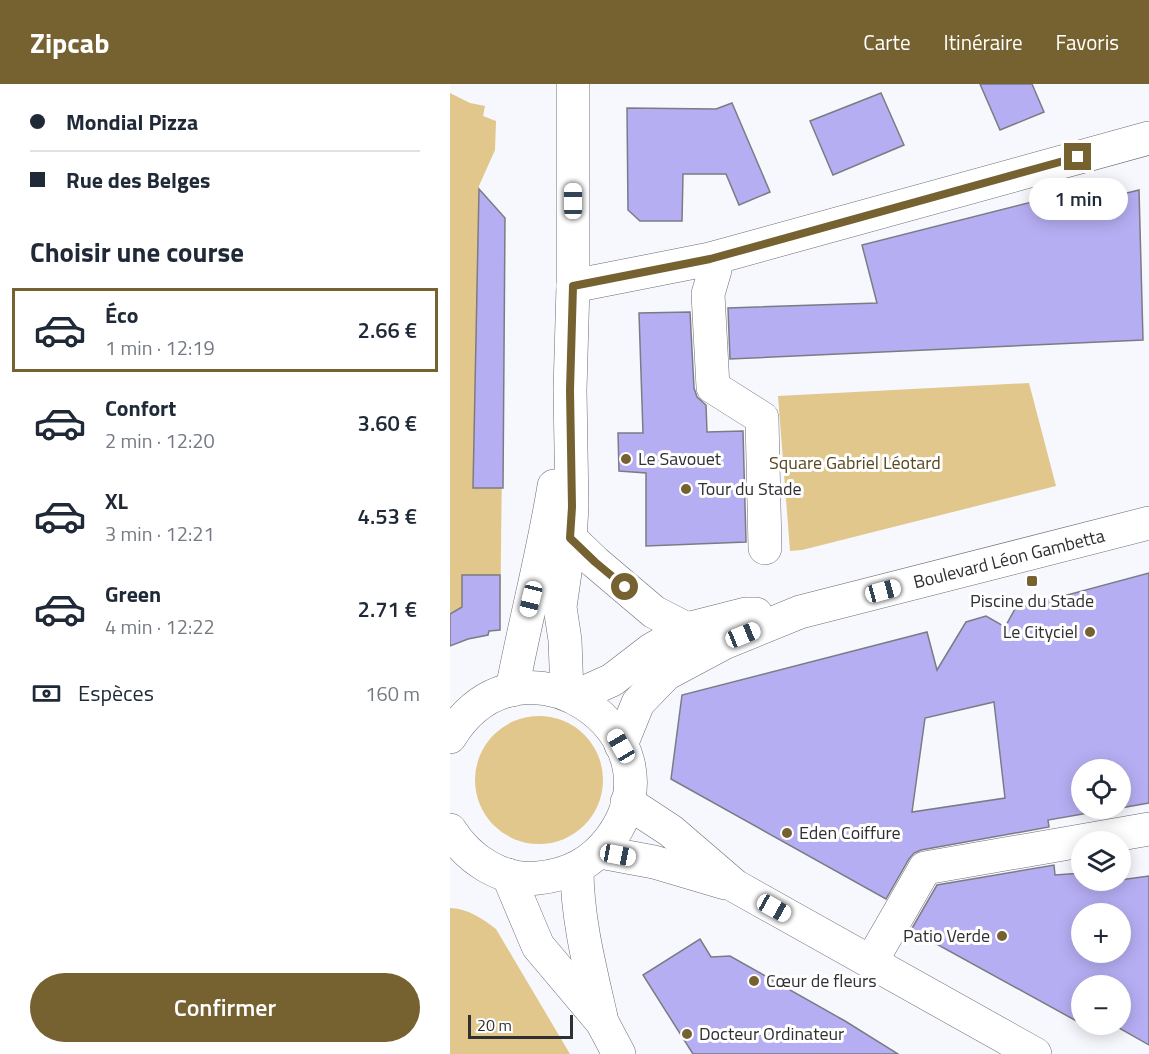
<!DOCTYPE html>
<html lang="fr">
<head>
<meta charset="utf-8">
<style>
  :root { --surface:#fff; --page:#f2f2f3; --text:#1f2937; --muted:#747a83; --line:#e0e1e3; --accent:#766130 }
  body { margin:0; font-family:"Titillium Web",sans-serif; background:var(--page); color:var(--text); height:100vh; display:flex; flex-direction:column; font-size:22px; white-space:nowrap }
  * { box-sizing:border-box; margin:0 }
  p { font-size:20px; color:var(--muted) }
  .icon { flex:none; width:33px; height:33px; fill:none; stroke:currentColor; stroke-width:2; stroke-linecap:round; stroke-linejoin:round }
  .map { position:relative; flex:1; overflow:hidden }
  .drawer { display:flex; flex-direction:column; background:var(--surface); width:450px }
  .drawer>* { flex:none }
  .top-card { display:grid; align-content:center; height:132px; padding:0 30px; background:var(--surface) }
  .controls { position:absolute; left:621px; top:675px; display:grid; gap:12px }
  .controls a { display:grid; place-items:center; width:60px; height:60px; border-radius:50%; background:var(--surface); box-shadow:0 3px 15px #0003; font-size:30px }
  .scale { position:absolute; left:18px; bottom:15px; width:105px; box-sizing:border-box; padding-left:6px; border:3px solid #302f33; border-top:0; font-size:16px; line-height:21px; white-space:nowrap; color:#302f33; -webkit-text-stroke:4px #fff; paint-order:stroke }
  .end { position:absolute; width:27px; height:27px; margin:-14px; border:8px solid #766130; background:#fff; box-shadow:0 0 0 3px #fff }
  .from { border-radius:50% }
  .bubble { position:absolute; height:42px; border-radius:21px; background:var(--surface); box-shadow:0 3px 15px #0003; font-size:20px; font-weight:600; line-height:42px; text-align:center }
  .car { position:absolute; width:18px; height:36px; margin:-18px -9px; border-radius:8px; box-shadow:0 0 4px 2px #0007; background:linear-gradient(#fff 24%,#345 0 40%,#fff 0 76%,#345 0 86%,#fff 0) }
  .top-card b { display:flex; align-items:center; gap:21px; height:57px; font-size:22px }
  .top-card b+b { border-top:2px solid var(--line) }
  .top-card i { width:15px; height:15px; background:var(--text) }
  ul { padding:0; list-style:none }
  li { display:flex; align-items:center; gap:18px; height:84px; margin:0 12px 9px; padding:0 18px; border:3px solid transparent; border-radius:0px }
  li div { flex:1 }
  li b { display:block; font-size:22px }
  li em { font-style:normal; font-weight:600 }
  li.current { border-color:var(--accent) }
  li>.icon { width:54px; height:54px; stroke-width:1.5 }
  h2 { padding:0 30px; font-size:27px; line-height:72px }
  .pay { display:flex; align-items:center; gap:15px; height:66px; padding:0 30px; font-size:22px }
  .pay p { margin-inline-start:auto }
  .action { display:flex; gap:12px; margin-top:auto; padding:12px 30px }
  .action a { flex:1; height:69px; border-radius:36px; background:var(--accent); color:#fff; font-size:24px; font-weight:600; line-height:69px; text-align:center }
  header { display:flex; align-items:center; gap:36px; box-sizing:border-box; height:84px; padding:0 30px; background:var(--accent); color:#fff }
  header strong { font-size:28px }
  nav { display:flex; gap:33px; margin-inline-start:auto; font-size:21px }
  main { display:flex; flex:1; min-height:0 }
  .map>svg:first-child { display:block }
  .green { fill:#e2c78c }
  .building { fill:#b6aef3; stroke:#7c7b83; stroke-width:1.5; fill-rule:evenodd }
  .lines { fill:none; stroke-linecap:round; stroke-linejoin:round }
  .minor-casing { stroke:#6c6c74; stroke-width:34 }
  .major-casing { stroke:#6c6c74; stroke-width:34 }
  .minor { stroke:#fff; stroke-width:33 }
  .major { stroke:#fff; stroke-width:33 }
  .route { stroke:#766130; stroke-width:8 }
  .poi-dot { fill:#766130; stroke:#fff; stroke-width:2 }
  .labels { text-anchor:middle; stroke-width:6; stroke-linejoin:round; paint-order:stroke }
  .poi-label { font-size:18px; fill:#302f33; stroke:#fff; text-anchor:start }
  .park-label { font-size:18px; fill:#58471f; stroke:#fff }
  .street-label { font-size:18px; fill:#302f33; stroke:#fff }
</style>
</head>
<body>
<header>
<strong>Zipcab</strong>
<nav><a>Carte</a><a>Itinéraire</a><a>Favoris</a></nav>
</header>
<main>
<section class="drawer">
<div class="top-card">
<b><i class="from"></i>Mondial Pizza</b>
<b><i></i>Rue des Belges</b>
</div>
<h2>Choisir une course</h2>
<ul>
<li class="current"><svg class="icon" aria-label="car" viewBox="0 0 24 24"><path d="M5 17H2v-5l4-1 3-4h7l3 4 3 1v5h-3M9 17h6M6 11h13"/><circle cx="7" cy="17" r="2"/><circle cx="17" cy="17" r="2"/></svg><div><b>Éco</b><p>1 min · 12:19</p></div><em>2.66 €</em></li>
<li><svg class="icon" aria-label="car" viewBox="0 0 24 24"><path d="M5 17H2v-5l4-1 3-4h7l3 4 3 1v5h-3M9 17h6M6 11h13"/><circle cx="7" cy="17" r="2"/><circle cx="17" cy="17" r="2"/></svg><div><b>Confort</b><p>2 min · 12:20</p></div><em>3.60 €</em></li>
<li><svg class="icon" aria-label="car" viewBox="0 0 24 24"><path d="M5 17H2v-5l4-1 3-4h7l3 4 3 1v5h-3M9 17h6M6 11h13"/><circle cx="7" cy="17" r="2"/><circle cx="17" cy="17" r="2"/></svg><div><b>XL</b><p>3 min · 12:21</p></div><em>4.53 €</em></li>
<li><svg class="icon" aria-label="car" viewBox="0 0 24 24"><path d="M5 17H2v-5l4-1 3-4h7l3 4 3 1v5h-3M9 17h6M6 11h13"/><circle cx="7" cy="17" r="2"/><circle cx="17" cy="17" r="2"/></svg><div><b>Green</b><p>4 min · 12:22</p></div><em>2.71 €</em></li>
</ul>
<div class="pay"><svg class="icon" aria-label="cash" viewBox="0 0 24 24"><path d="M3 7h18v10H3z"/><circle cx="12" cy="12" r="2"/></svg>Espèces<p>160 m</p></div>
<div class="action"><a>Confirmer</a></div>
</section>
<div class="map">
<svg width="699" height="970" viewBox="0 0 699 970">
  <rect width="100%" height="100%" fill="#f7f7fe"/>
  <g class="green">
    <path d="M0 9 20 19 35 22 33 32 46 37 45 66 28 104 55 134 50 546 39 547 38 551 18 555 0 562Z"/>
    <path d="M579 299 606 402 352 466 340 467 328 312Z"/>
    <circle cx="89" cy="696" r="64"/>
    <path d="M0 824C17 824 33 835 46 845L120 970H0Z"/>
  </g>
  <g class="building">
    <path d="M530 0H582L594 28 550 46Z"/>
    <path d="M431 9 454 61 383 91 360 37Z"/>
    <path d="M282 19 320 108 289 121 276 90H233L232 137H190L178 126 177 24 266 25Z"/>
    <path d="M653 100 661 113 689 106 693 256 280 275 278 224 427 219 412 161Z"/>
    <path d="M29 105 55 134 53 404H23Z"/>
    <path d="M240 228 244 304 247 313 256 321 257 348 293 347 296 458 196 462V389L169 387 168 349H193L189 229Z"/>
    <path d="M699 489V719L670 724V686H632V724H667L598 736 599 743 471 766 464 769 459 775 436 815 221 695 232 611 477 548 487 586 516 538 536 532 555 543 565 525ZM544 618 555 714 462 728 475 634Z"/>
    <path d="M12 491H50V546L39 547 38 551 18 555 0 562V530L12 523Z"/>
    <path d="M604 781 605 791 632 789V796H670L699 792V961L662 940H670V902H632V940L461 846 487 801ZM632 830H670V868H632Z"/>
    <path d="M250 855 261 873 280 872 395 937 448 970H243L193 891Z"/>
  </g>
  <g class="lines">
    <defs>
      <g id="minor">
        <path d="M265 186 258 210 263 303 312 334 315 464"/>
        <path d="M123 202 260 175 699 54"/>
        <path d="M120 454 145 478 204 528 237 545"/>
        <path d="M421 878 475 784 699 745"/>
      </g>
      <g id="major">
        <path d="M62 606C75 537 93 471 104 402"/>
        <path d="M117 609 115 556 110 523 120 454 122 423 120 306 123 202V0"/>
        <path d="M124 613 162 596 201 566 237 545 296 530H306"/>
        <path d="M0 653C71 536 237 650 161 754 142 779 119 791 88 794 52 798 18 775 0 746"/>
        <path d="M171 661 188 619 216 590 274 559 350 528 699 439"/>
        <path d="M177 718 221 747 285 802 585 970"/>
        <path d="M150 768 204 778 275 799"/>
        <path d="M127 785C127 835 140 884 151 933"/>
        <path d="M58 791 88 862 152 938 169 970"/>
      </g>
    </defs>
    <use href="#minor" class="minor-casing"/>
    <use href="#major" class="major-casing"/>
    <use href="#minor" class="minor"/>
    <use href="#major" class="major"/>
  </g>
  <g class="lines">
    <path class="route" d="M175 503 145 478 120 454 122 423 120 306 123 202 260 175 628 73"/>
  </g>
  <g class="poi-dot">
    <circle cx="176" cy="375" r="6"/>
    <circle cx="236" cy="405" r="6"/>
    <rect x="576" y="491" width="12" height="12" rx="3"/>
    <circle cx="640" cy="548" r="6"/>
    <circle cx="337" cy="749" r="6"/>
    <circle cx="552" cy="852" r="6"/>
    <circle cx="304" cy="897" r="6"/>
    <circle cx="237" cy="950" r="6"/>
  </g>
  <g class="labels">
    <g class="poi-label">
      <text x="188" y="381">Le Savouet</text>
      <text x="248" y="411">Tour du Stade</text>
      <text x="582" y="523" text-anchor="middle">Piscine du Stade</text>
      <text x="628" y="554" text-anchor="end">Le Cityciel</text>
      <text x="349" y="755">Eden Coiffure</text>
      <text x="540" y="858" text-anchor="end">Patio Verde</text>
      <text x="316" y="903">Cœur de fleurs</text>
      <text x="249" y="956">Docteur Ordinateur</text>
    </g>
    <g class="park-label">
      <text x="405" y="385">Square Gabriel Léotard</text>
    </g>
    <g class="street-label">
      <text transform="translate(559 475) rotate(-14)" y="6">Boulevard Léon Gambetta</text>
    </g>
  </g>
</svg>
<div class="controls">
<a><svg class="icon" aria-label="locate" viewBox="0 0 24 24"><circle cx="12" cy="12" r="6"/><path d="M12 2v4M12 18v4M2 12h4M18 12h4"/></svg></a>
<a><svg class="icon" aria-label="layers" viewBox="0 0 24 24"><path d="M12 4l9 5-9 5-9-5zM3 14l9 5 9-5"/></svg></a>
<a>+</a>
<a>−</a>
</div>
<div class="scale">20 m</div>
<i class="end from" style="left:175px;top:503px"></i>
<i class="end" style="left:628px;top:73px"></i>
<div class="bubble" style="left:579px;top:94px;width:99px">1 min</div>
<i class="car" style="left:123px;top:117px;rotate:0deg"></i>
<i class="car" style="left:433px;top:507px;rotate:75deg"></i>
<i class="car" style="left:81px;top:515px;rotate:194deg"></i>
<i class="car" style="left:293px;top:551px;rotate:68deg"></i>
<i class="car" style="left:171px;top:662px;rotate:330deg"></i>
<i class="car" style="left:168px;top:771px;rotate:101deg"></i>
<i class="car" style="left:324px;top:824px;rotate:119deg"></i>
</div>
</main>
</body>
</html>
